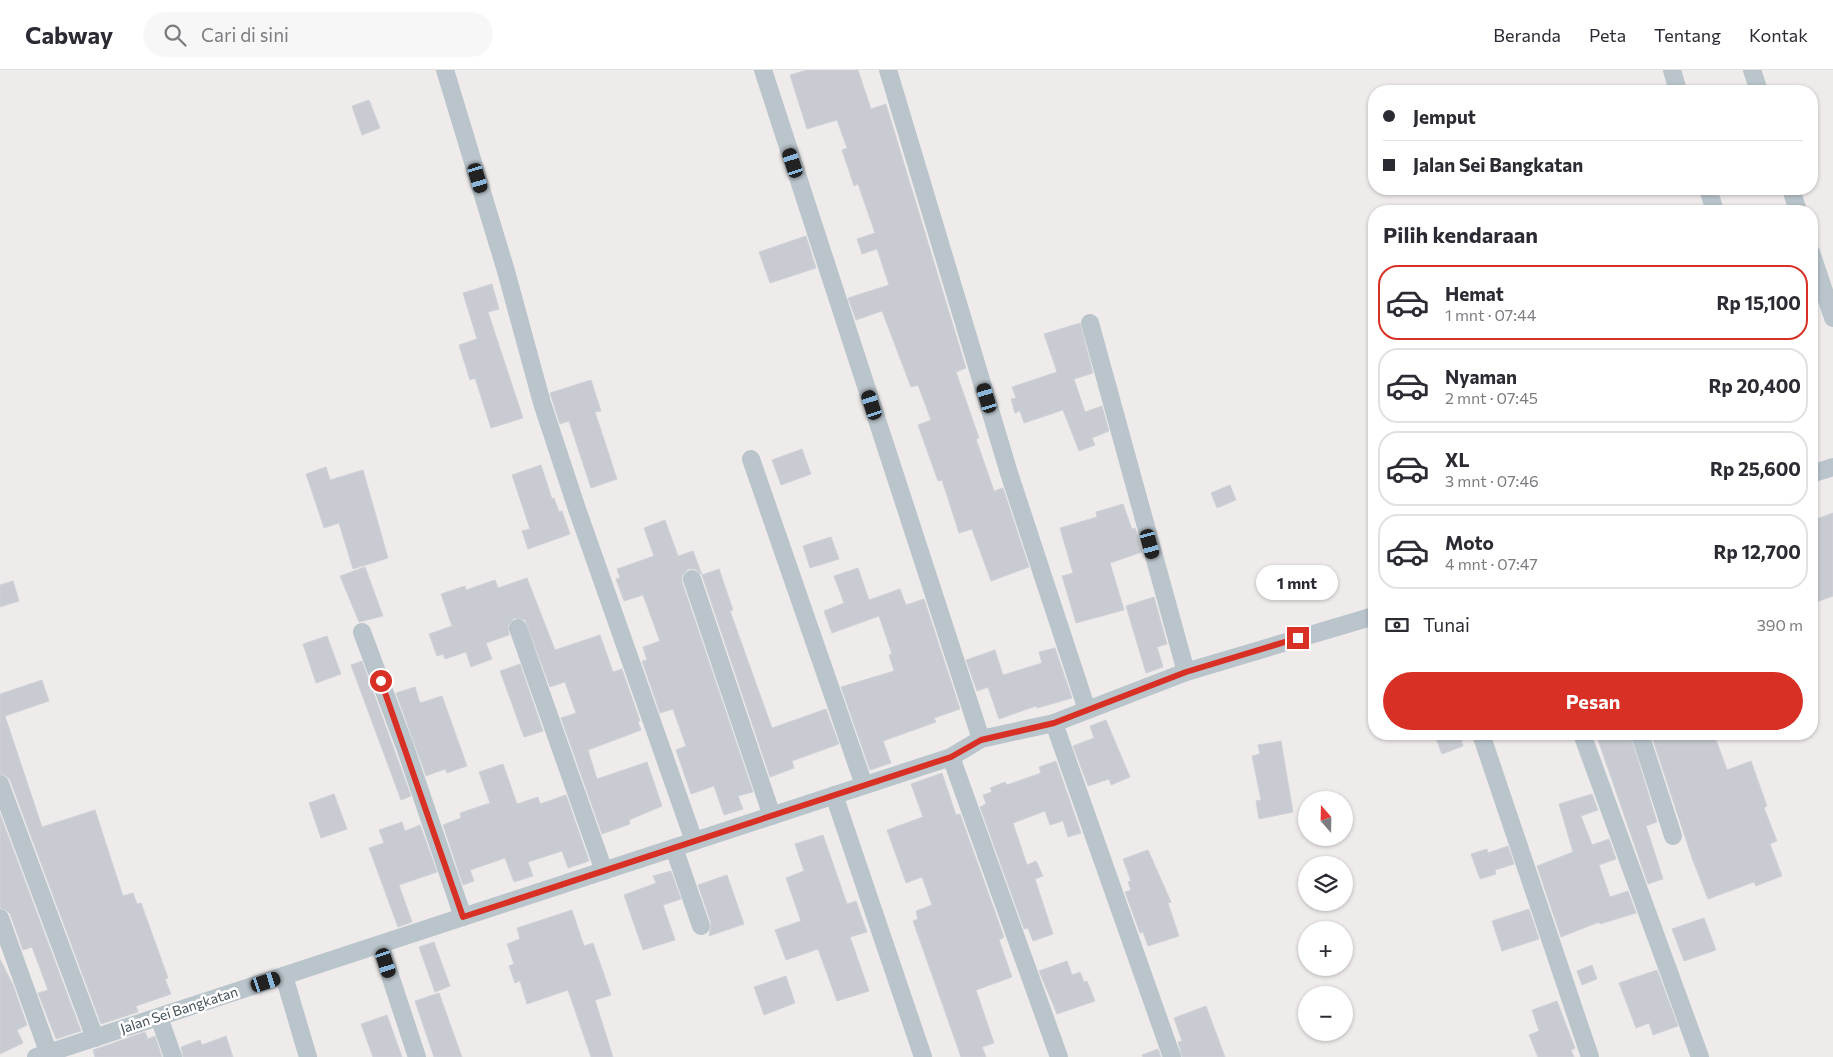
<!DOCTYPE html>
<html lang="id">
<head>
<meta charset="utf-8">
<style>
  :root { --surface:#fff; --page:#f7f7f7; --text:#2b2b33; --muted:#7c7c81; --line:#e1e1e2; --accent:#d93025 }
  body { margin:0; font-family:Commissioner,sans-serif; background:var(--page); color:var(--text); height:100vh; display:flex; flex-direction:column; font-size:19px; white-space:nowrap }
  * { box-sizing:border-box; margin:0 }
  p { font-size:16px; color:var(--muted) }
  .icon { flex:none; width:28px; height:28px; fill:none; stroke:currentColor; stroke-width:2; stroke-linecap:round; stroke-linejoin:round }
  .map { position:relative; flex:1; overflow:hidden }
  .details { position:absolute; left:1368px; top:135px; width:450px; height:535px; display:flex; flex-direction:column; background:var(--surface); border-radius:20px; box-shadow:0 1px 4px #0004 }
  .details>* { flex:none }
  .guide { position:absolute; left:1368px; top:15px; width:450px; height:110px; border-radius:20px; box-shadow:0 1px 4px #0004; display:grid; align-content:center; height:110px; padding:0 15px; background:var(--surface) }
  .needle { width:32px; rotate:340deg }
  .controls { position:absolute; left:1298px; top:721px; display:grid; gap:10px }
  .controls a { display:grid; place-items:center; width:55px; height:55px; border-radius:50%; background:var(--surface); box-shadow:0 1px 4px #0004; font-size:25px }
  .end { position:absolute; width:22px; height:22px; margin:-11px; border:6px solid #d93025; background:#fff; box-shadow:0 0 0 2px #fff }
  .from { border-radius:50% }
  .bubble { position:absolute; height:35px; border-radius:18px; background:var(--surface); box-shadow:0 1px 4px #0004; font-size:16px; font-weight:700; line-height:35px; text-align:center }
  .car { position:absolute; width:15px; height:30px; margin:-15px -8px; border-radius:6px; box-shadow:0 0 4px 1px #0007; background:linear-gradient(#222 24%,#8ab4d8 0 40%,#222 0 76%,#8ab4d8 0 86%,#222 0) }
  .guide b { display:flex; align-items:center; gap:18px; height:48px; font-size:19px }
  .guide b+b { border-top:1px solid var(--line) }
  .guide i { width:12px; height:12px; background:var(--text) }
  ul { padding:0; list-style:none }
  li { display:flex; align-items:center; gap:15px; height:75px; margin:0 10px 8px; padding:0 5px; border:2px solid var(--line); border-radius:20px }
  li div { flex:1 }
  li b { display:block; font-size:19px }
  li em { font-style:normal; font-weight:700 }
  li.current { border-color:var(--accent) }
  li>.icon { width:45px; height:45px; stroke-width:1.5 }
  h2 { padding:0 15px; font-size:22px; line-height:60px }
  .pay { display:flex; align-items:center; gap:12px; height:55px; padding:0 15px; font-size:19px }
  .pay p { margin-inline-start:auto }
  .primary-button { display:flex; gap:10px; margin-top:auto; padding:10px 15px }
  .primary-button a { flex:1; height:58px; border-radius:30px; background:var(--accent); color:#fff; font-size:20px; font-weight:700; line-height:58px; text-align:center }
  header { display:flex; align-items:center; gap:30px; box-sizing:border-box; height:70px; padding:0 25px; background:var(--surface); border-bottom:1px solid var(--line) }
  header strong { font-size:24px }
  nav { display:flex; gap:28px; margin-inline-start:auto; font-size:18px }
  .search { width:350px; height:45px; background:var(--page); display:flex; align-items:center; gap:12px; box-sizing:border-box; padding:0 18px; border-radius:28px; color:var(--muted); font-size:19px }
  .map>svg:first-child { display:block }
  .building { fill:#c8cbd1; stroke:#cfd2d8 }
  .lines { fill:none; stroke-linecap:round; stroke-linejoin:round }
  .street { stroke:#b9c4cb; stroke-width:18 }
  .route { stroke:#d93025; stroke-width:6 }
  .labels { text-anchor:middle; stroke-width:5; stroke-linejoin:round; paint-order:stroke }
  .street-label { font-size:14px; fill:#445059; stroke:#fff }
</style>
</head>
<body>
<header>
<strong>Cabway</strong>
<div class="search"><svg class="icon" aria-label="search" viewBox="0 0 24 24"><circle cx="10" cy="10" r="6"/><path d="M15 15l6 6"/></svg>Cari di sini</div>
<nav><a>Beranda</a><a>Peta</a><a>Tentang</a><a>Kontak</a></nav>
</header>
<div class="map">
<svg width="1833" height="987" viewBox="0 0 1833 987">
  <rect width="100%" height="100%" fill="#efebeb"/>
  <g class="building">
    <path d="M807 0H858L871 39 886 34 966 298 956 302 979 368 976 369 994 421 1003 418 1029 497 991 511 972 459 959 463 942 410 938 411 918 355 931 350 918 315 911 317 882 241 856 250 848 228 889 215 877 179 862 184 857 169 875 163 858 114 854 116 842 80 847 78 837 50 807 59 790 5Z"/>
    <path d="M369 30 380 58 362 65 352 36Z"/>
    <path d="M806 166 816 198 770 213 759 182Z"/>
    <path d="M492 214 499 239 488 242 523 348 491 358 475 308 470 310 459 275 477 269 463 223Z"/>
    <path d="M1080 253 1093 303 1074 309 1085 342 1102 336 1109 361 1092 368 1095 375 1079 381 1063 340 1024 353 1020 341 1015 343 1011 329 1016 328 1012 317 1057 302 1044 264Z"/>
    <path d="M591 310 601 341 595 342 617 409 591 418 569 351 560 354 550 323Z"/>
    <path d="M802 379 811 404 781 415 772 390Z"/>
    <path d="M541 395 552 429 554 428 559 442 562 441 570 464 528 479 522 461 530 459 512 405Z"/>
    <path d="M326 397 330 410 363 400 388 488 353 499 339 453 324 458 306 404Z"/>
    <path d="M1230 415 1236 430 1217 438 1211 423Z"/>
    <path d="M1123 434 1132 459 1135 458 1142 482 1110 493 1124 540 1076 553 1062 506 1073 503 1060 458 1097 447 1096 442Z"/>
    <path d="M1833 443V526L1811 534V451Z"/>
    <path d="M665 450 678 486 693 481 702 505 695 499H688L682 506V512L753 722 738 726 743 739 724 745 714 716 691 724 676 680 686 676 673 639 660 643 642 591 647 590 643 577 660 571 643 525 624 531 616 509 620 508 617 499 654 486 644 458Z"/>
    <path d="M831 467 839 489 810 498 803 476Z"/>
    <path d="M365 497 383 546 359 552 340 506Z"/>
    <path d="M858 498 869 530 900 519 906 535 924 529 960 639 934 648 936 652 883 671 891 693 870 700 841 617 894 601 889 585 892 584 879 546 832 563 824 541 844 533 834 506Z"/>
    <path d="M719 499 733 540 730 541 772 658 826 639 839 674 792 691 794 698 770 707 702 505Z"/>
    <path d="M527 508 555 580 600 565 613 602 622 599 640 651 638 652 641 660 588 680 597 709 647 692 662 736 629 750 630 754 602 764 561 648 576 643 565 612 550 617 525 550 514 548 508 556 509 565 486 573 492 589 471 597 466 582 445 589 443 584 437 586 429 564 452 556 441 524 465 516 466 520 495 510 498 518Z"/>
    <path d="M13 511 19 531 0 537V515Z"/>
    <path d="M1154 527 1167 574 1157 577 1163 597 1146 603 1126 536Z"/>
    <path d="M327 566 341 604 316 613 303 574Z"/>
    <path d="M1055 578 1072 628 1037 638 1036 636 999 649 988 617 977 621 966 590 995 580 1003 605 1042 593 1039 582Z"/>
    <path d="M362 591 411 726 401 730 351 595Z"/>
    <path d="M520 594 543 661 524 667 500 601Z"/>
    <path d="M42 610 49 631 5 646 42 757 95 740 123 826 133 823 137 834 141 833 168 908 165 909 171 924 136 936 138 942 101 954 10 710 6 706 0 704V624Z"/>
    <path d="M415 617 420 633 442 626 467 696 447 703 445 699 426 706 396 623Z"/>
    <path d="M1106 650 1130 707 1111 715 1109 709 1088 716 1073 676 1094 668 1090 656Z"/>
    <path d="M1434 664H1459L1463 676 1442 684Z"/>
    <path d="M1596 664H1630L1657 752 1646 756 1663 809 1648 814Z"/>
    <path d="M1651 664H1714L1727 700 1751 691 1767 736 1764 738 1777 771 1770 774 1782 806 1756 816 1754 812 1708 829 1692 788Z"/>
    <path d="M1281 671 1293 742 1259 749 1256 731 1261 730 1252 686 1260 684 1258 675Z"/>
    <path d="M1056 691 1081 763 1068 767 1063 751 1050 755 1045 741 1013 753 1027 795 1036 791 1043 806 1035 809 1053 864 1033 871 1028 858 1024 859 980 737 986 734 983 725 992 722 990 718 1005 712 1007 715 1041 703 1039 697Z"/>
    <path d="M503 694 517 734 538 727 540 734 566 725 589 791 568 798 562 781 528 792 533 806 514 812 505 788 470 800 474 811 463 815 443 755 461 748 460 743 490 733 479 702Z"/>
    <path d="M942 703 956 745 960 744 1004 867 999 870 1012 907 976 920 994 973 982 977 986 987H961L913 851 918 849 916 841 932 835 922 807 906 813 887 760 923 747 911 714Z"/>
    <path d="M334 724 347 759 321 768 309 733Z"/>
    <path d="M1592 724 1598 740 1581 746 1592 775 1609 769 1616 789 1599 795 1610 827 1628 821 1636 843 1600 854 1599 852 1561 867 1537 796 1573 782 1559 734Z"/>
    <path d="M0 744 81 961 56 969 38 923 48 920 32 877 23 880 10 844 6 840 0 838Z"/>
    <path d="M402 752 405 761 420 755 437 802 399 815 412 852 398 857 369 778 384 773 379 760Z"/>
    <path d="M823 765 847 834 856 831 867 862 850 867 869 921 837 931 818 879 786 890 775 860 801 851 786 808 804 801 795 774Z"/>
    <path d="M1508 776 1514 794 1495 800 1496 804 1480 809 1471 784 1487 779 1488 783Z"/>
    <path d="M1148 780 1171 832 1168 833 1179 866 1148 876 1143 862 1140 863 1125 822 1131 820 1128 812 1131 811 1123 789Z"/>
    <path d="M671 801 681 829 663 835 675 870 643 880 624 825 656 813 653 806Z"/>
    <path d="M727 805 744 854 709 866 711 853 698 815Z"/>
    <path d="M1529 839 1539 869 1502 881 1492 851Z"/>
    <path d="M572 840 584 876 593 873 611 925 595 930 613 987H591L568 920 527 934 520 911 515 913 509 896 514 894 507 874 520 869 517 858Z"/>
    <path d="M1704 848 1716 880 1684 891 1672 859Z"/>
    <path d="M434 872 450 916 435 922 419 877Z"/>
    <path d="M0 889 13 915 27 955 17 960 23 973 0 984Z"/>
    <path d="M1067 891 1072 905 1080 902 1084 912 1087 911 1095 931 1057 944 1039 901Z"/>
    <path d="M1592 895 1597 909 1582 915 1577 901Z"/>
    <path d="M1657 900 1678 956 1653 965 1649 953 1636 958 1619 913Z"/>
    <path d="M786 906 795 933 764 945 754 917Z"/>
    <path d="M439 923 458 976 462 987H434L415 931Z"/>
    <path d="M1557 931 1575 978 1571 980 1574 987H1538L1529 965 1539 961 1532 940Z"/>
    <path d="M1206 936 1225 987H1182L1178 972 1182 971 1174 948Z"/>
    <path d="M387 945 402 987H373L361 954Z"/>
    <path d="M145 962 148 969 155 966 162 987H95L93 980Z"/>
    <path d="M226 966 233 987H183L181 977 200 970 202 975Z"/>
    <path d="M1158 979 1161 987H1143L1142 985Z"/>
  </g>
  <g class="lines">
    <g class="street">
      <path d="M445 0 506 201 542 333 577 439 694 771"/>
      <path d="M763 0 981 669"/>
      <path d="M888 0 1009 403 1087 640"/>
      <path d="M1672 0 1678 21"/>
      <path d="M1752 0 1759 21"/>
      <path d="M1708 119 1715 141"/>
      <path d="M1791 119 1798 141"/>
      <path d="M1811 182 1833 248"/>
      <path d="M1090 253 1186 602"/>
      <path d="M751 389 864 715"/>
      <path d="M1811 404 1833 397"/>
      <path d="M692 509 772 746"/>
      <path d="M518 558 604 801"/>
      <path d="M362 562 405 677 463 847"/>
      <path d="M1054 653 1172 987"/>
      <path d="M1481 664 1590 987"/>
      <path d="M1582 664 1700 987"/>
      <path d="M1640 664 1673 766"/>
      <path d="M951 687 1059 987"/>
      <path d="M0 714 95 968"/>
      <path d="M834 725 923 987"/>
      <path d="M674 778 701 856"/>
      <path d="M0 848 50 987"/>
      <path d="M380 875 417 987"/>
      <path d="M284 906 308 987"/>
      <path d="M159 947 173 987"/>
      <path d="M36 987 951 687 981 669 1054 653 1186 602 1374 546"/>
    </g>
  </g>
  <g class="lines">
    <path class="route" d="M381 611 463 847 951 687 981 670 1054 653 1186 602 1298 568"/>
  </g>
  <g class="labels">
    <g class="street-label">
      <text transform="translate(179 940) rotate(-18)" y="5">Jalan Sei Bangkatan</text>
    </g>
  </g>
</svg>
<div class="controls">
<a><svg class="needle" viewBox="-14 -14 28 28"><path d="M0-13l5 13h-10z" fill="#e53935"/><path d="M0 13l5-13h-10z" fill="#7c7c81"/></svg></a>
<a><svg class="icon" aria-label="layers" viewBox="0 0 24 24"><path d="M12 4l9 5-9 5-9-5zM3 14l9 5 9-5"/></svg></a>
<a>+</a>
<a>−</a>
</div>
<i class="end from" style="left:381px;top:611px"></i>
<i class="end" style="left:1298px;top:568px"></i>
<div class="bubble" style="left:1256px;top:495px;width:82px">1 mnt</div>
<i class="car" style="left:793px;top:93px;rotate:342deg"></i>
<i class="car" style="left:478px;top:108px;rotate:163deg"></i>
<i class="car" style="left:987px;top:328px;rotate:343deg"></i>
<i class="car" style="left:872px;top:335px;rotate:342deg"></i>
<i class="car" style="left:1150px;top:474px;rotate:165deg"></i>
<i class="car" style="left:386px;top:893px;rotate:162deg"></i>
<i class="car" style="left:266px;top:912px;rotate:72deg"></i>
<div class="guide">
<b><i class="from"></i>Jemput</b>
<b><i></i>Jalan Sei Bangkatan</b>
</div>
<section class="details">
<h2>Pilih kendaraan</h2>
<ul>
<li class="current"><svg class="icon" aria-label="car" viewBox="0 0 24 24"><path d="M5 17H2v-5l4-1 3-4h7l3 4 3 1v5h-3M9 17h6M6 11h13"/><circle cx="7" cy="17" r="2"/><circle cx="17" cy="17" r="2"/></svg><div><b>Hemat</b><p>1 mnt · 07:44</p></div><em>Rp 15,100</em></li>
<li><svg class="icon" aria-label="car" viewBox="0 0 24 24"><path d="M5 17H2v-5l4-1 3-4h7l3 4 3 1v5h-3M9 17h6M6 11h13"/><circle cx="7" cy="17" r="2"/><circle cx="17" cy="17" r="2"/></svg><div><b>Nyaman</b><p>2 mnt · 07:45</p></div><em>Rp 20,400</em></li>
<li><svg class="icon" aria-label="car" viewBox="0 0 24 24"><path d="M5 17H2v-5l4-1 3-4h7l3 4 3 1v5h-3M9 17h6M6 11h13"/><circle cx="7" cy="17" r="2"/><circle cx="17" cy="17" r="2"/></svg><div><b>XL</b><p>3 mnt · 07:46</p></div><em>Rp 25,600</em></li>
<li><svg class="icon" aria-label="car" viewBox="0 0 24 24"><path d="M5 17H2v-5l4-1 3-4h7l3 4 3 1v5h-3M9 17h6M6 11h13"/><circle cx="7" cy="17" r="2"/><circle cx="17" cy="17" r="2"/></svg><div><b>Moto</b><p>4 mnt · 07:47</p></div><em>Rp 12,700</em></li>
</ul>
<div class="pay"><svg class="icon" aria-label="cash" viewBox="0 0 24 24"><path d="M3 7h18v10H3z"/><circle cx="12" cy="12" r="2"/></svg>Tunai<p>390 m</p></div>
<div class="primary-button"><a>Pesan</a></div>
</section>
</div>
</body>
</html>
